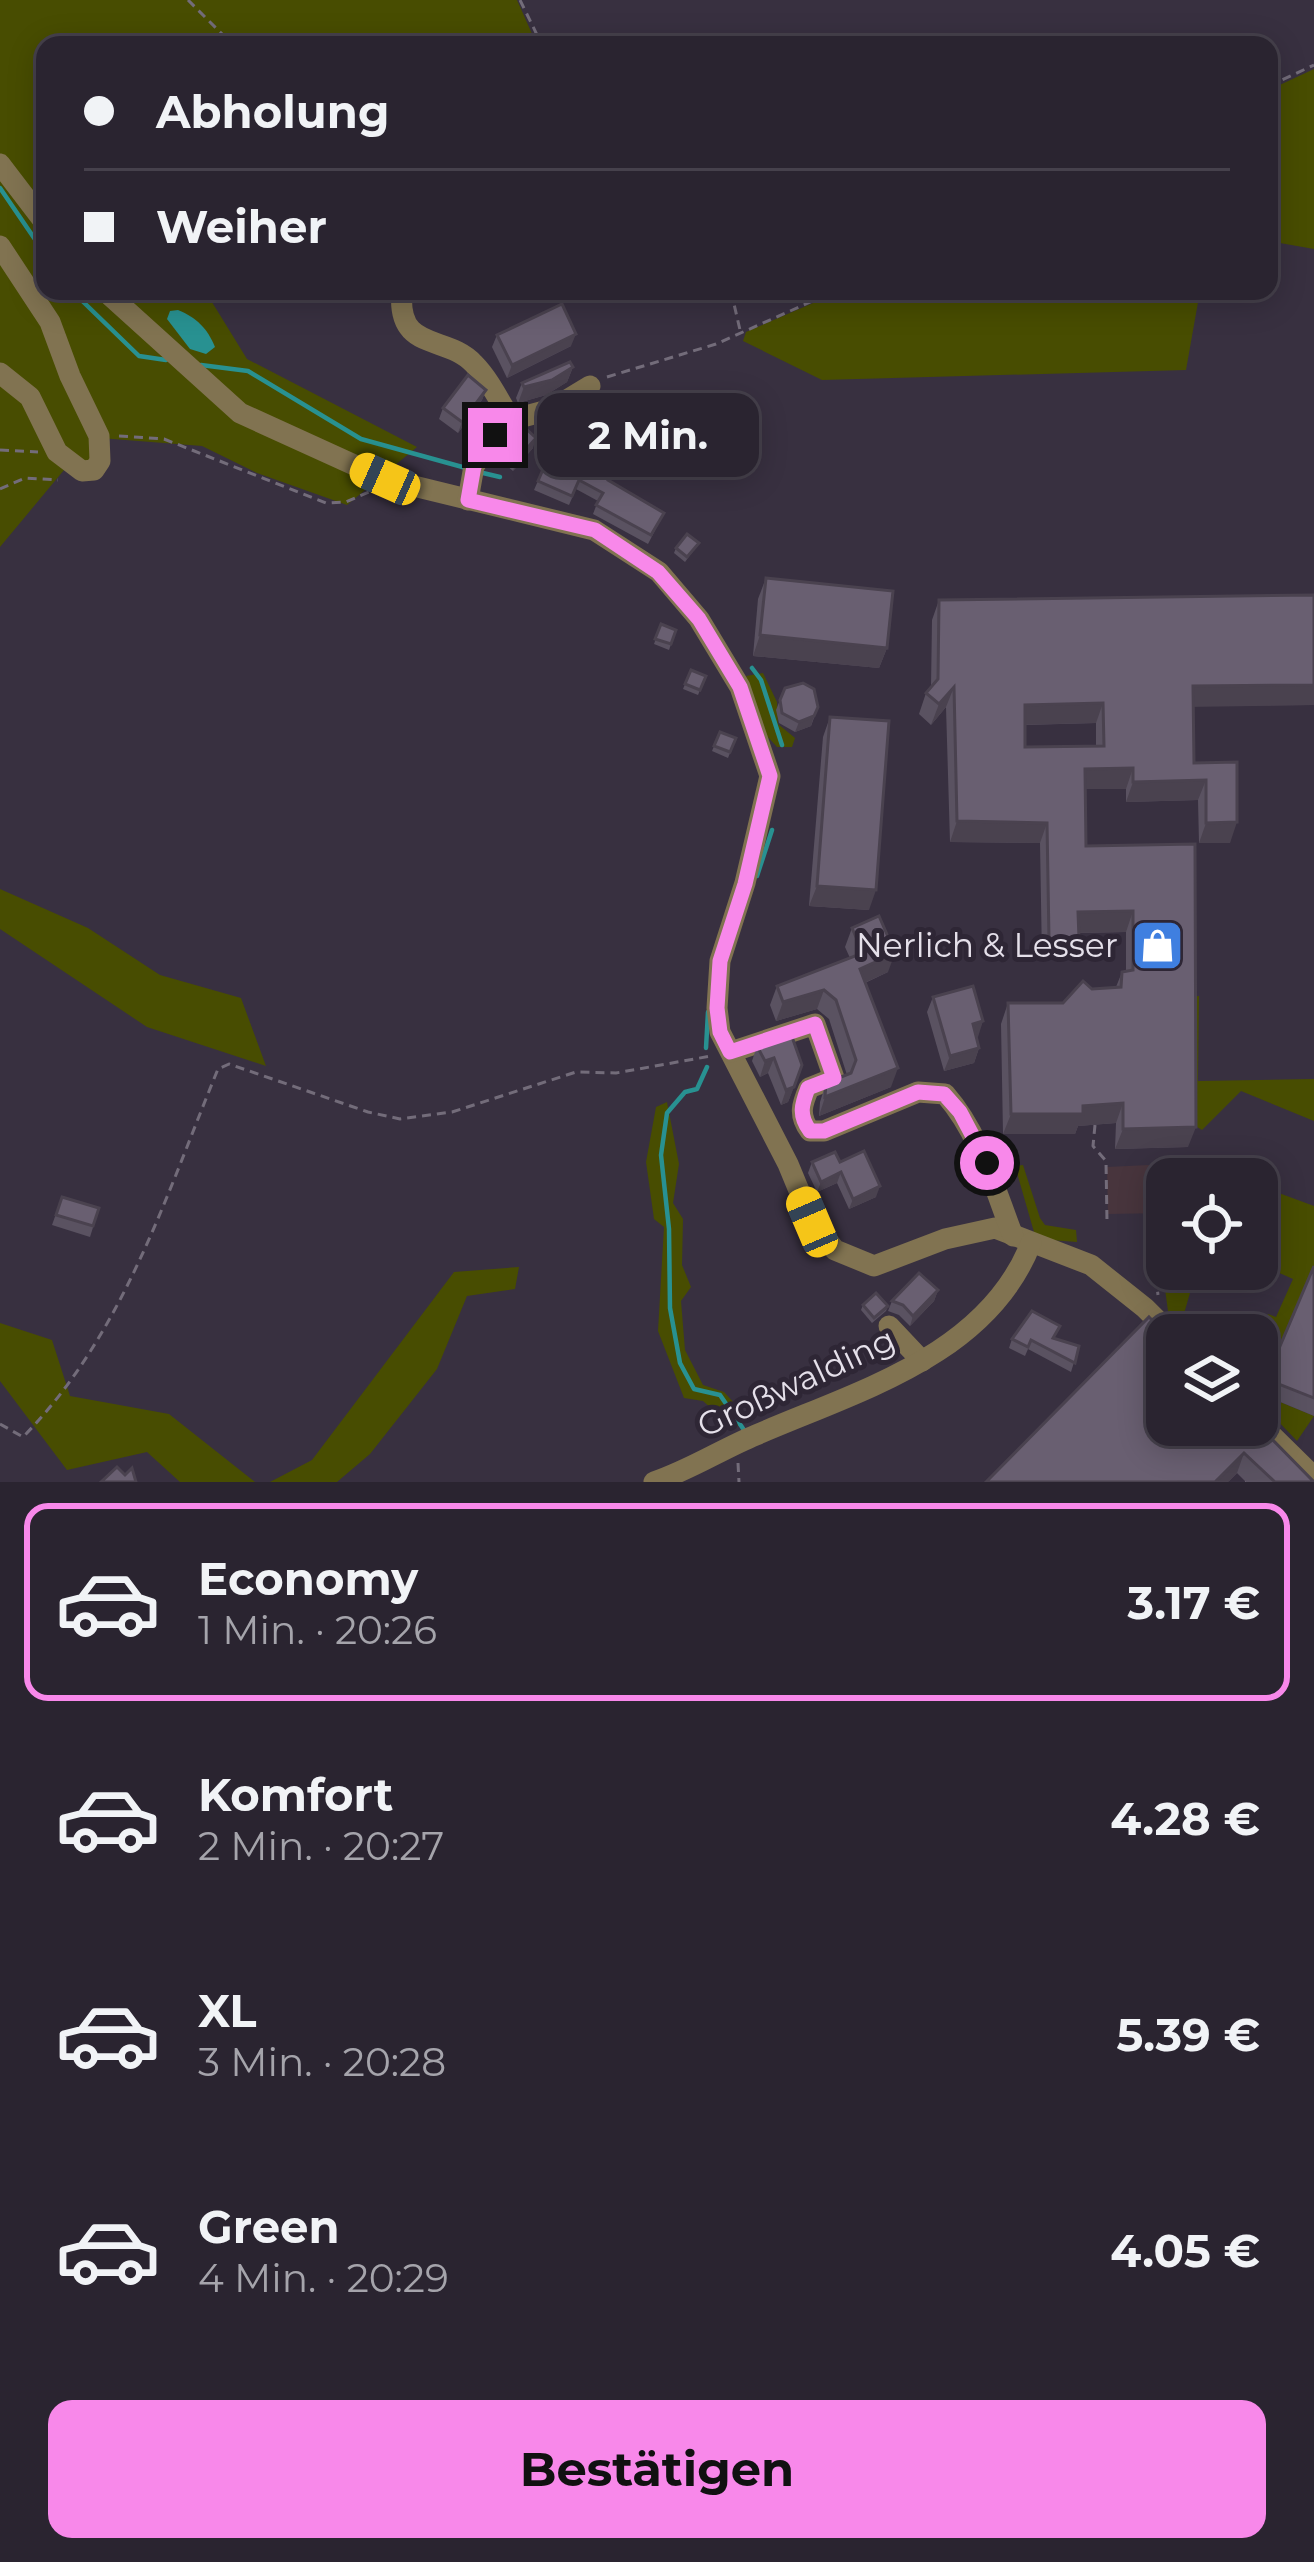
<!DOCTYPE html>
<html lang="de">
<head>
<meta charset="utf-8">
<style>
  :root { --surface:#2a2430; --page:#36303c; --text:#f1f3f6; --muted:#a5a4ab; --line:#46414c; --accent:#f888ea }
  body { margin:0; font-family:Montserrat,sans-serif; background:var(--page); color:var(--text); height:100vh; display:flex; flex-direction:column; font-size:45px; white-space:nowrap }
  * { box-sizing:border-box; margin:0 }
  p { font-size:39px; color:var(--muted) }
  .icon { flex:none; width:66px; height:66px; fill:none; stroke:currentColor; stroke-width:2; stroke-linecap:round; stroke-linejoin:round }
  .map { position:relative; height:1482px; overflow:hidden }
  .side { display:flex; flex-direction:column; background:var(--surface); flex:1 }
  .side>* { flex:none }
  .top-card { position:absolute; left:36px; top:36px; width:1242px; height:264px; border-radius:24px; box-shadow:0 6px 30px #0003,0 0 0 3px var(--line); display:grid; align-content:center; height:264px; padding:0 48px; background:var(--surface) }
  .buttons { position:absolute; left:1146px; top:1158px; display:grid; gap:24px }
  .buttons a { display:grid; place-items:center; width:132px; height:132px; border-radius:24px; background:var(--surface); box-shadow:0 6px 30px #0003,0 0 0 3px var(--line); font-size:60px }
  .end { position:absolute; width:54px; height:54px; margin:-27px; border:15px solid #f888ea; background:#111; box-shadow:0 0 0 6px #111 }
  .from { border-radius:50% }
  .bubble { position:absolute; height:84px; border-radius:24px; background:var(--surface); box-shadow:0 6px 30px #0003,0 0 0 3px var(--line); font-size:39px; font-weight:700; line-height:84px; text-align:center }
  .car { position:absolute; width:36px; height:72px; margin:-36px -18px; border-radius:15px; box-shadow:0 0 9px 3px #0007; background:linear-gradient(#f5c518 24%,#345 0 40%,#f5c518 0 76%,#345 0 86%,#f5c518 0) }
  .top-card b { display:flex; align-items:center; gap:42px; height:114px; font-size:45px }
  .top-card b+b { border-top:3px solid var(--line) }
  .top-card i { width:30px; height:30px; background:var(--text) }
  ul { padding:21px 0 0; list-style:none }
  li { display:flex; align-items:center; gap:36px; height:198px; margin:0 24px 18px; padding:0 24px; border:6px solid transparent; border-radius:24px }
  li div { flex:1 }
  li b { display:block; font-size:45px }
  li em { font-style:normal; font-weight:700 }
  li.active { border-color:var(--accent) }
  li>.icon { width:108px; height:108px; stroke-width:1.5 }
  .cta { display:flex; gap:24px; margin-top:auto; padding:24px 48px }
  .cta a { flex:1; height:138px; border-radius:24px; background:var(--accent); color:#111; font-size:48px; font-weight:700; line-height:138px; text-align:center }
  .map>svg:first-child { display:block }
  .commercial { fill:#48353d }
  .green { fill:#484d01 }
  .water { fill:#289191 }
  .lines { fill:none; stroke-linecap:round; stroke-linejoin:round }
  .stream { stroke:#289191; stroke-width:4.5 }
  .path { stroke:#736c7a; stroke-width:3; stroke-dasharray:9 6; stroke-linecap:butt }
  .minor { stroke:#817351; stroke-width:21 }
  .wall { fill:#5a5261; fill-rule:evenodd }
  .shaded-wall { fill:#4a424f }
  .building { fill:#695f71; stroke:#4a424f; stroke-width:3; fill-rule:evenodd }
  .route { stroke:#f888ea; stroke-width:15 }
  .labels { text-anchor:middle; stroke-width:10; stroke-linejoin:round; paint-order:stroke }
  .poi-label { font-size:33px; fill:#e5e0ea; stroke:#2e2635; text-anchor:end }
  .street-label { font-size:33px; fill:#e5e0ea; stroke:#2e2635 }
</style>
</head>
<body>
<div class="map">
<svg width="1314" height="1482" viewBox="0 0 1314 1482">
  <rect width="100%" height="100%" fill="#383040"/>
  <path class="commercial" d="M1191 1163 1185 1179H1167V1213L1108 1214 1107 1167Z"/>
  <g class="green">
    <path d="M0 0H517L537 45H446L441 39 428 45H45V291H200L207 294 247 359 417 447 347 505 257 473 202 446 100 438 101 462 69 464 0 547Z"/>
    <path d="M1314 69V249L1269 241V90Z"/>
    <path d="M841 291H1200L1186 370 822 380 743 341 746 332Z"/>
    <path d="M763 673 777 702 778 724 795 738 792 747H777L767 736 746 676Z"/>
    <path d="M0 889 88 928 160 975 241 998 266 1066 147 1027 0 929Z"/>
    <path d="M1199 996 1198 1081 1314 1079V1121L1241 1091 1202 1130 1189 1122 1190 997Z"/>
    <path d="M667 1102 679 1164 673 1203 683 1219 682 1265 691 1287 681 1301 685 1350 703 1385 724 1392 747 1417 734 1429 703 1401 684 1398 658 1331 664 1227 654 1219 646 1162 656 1107Z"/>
    <path d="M1023 1165 1040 1218 1045 1225 1076 1230 1077 1242 1036 1239 1015 1166Z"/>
    <path d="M1257 1185 1314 1206V1271L1261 1394 1314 1416 1297 1441 1257 1399V1339L1268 1314 1276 1317 1293 1279 1257 1263Z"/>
    <path d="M519 1267 515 1289 467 1296 437 1369 370 1454 337 1482H270L312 1460 454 1272Z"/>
    <path d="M1183 1269H1197L1183 1317 1201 1335H1187L1169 1318 1164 1282 1182 1275Z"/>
    <path d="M0 1323 52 1340 70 1396 169 1414 255 1482H180L147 1452 67 1470 0 1381Z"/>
  </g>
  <path class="water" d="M178 310C197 318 207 328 215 347L206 354 190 349 167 319 170 311Z"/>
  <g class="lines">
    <g class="stream">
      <path d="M0 188 45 254"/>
      <path d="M72 291 139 356 166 360"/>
      <path d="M201 365 248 371 361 439 466 468"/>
      <path d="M483 473 500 477"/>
      <path d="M752 668 761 680 782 745"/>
      <path d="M757 876 772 830"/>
      <path d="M706 1048 708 1012"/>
      <path d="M707 1067 697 1089 685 1092 667 1113 661 1155 669 1229 670 1308 680 1363 694 1389 720 1395 744 1430"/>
    </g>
    <g class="path">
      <path d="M188 0 233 45"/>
      <path d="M520 0 542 45"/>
      <path d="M1269 86 1314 65"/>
      <path d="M731 291 740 330"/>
      <path d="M607 377 716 344 835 291"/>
      <path d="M119 436 164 439 326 503 346 502 371 491"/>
      <path d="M0 450 38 452"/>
      <path d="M0 489 25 478 58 480"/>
      <path d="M1095 1125 1093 1146 1106 1161 1107 1221"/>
      <path d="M1203 1156V1167"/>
      <path d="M1154 1262 1158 1295"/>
      <path d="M0 1424 23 1437C123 1335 165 1198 218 1069L229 1064 368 1112 400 1119 452 1112 576 1072 616 1073 711 1056"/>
      <path d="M738 1463 739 1482"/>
      <path d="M1245 1482H1246"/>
    </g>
    <g class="minor">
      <path d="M0 164 45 223"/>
      <path d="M0 246 50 322 70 376 99 436 100 461 94 470 82 471 57 452 30 397 0 373"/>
      <path d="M105 291 240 413 385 479 594 530 659 572 699 619 740 687 770 776 745 883 720 961 717 1008 720 1032 788 1164 812 1222 835 1250 874 1266 945 1239 995 1228 1091 1265 1145 1308 1172 1335"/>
      <path d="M402 291C396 353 447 334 474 364 489 379 500 402 511 420"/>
      <path d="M468 500 474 466 495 435 511 420 552 409 590 386"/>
      <path d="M731 1052 815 1024 834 1078 809 1088C802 1104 798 1115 810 1131H824L918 1092 945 1094C980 1134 994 1187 1013 1236"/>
      <path d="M889 1326 922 1361"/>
      <path d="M1257 1421 1314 1477"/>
      <path d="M654 1482C690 1470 722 1449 756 1435 857 1391 987 1356 1031 1243"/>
    </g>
  </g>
  <g class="wall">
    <path d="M497 335 571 346 507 378 492 347Z"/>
    <path d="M573 367 567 382 546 395 518 403 516 398 522 383Z"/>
    <path d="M486 390 482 400 458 433 439 419 443 408Z"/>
    <path d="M501 448H533L513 471 498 458Z"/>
    <path d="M551 451 608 480 664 513 648 544 593 514 598 501 576 489 569 505 534 490Z"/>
    <path d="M699 543 685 562 674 553 676 548Z"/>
    <path d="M766 578 887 648 879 668 753 656 758 599Z"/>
    <path d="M939 600 1314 705 1193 706 1194 763 1237 762 1230 843H1199L1198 800 1126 802V789H1085L1086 846 1195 844 1188 1147 1115 1149 1116 1123 1078 1126 1075 1134H1003L1001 1024 1008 1003H1063L1092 989 1116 987 1122 972 1126 971V932L1078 933 1079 938 1071 958 1042 959 1040 843 950 842 946 707 931 725 919 714 926 693 931 687 932 620ZM1096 723V746L1025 747V725Z"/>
    <path d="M661 624 676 630 669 650 654 644Z"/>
    <path d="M691 670 706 676 698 695 683 689Z"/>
    <path d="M780 700 818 707 811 726 795 732 779 723 776 710Z"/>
    <path d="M830 717 869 910 809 906 823 737Z"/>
    <path d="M720 732 736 738 728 758 712 751Z"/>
    <path d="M852 928 888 972 865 983 891 1087 819 1116 820 1102 826 1083 847 1075 829 1019 817 1009 776 1021 770 1005 777 986 850 958 845 947Z"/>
    <path d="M933 997 983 1021 976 1037 979 1048 974 1063 944 1071 927 1012Z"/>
    <path d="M757 1046 802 1065 788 1102 781 1105 768 1073 760 1077 752 1061Z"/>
    <path d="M812 1162H840L876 1197 849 1209 837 1183 817 1192 808 1173Z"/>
    <path d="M62 1197 99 1208 90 1237 52 1225Z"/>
    <path d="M1266 1257 1253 1285 1228 1272 1229 1269H1257Z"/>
    <path d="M1314 1266V1416L1261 1394Z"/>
    <path d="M938 1290 934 1301 910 1326 899 1315 888 1311 892 1301Z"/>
    <path d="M863 1305 888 1306 886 1311 872 1323 861 1310Z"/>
    <path d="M1012 1339H1054L1079 1346 1071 1372 1028 1349 1025 1356 1009 1348Z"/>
    <path d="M1257 1425 1314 1482H1246L1237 1473 1228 1482Z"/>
  </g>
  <g class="shaded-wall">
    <path d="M576 334 571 346 507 378 512 365Z"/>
    <path d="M573 367 567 382 546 395 518 403 524 387Z"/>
    <path d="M486 390 482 400 458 433 462 422Z"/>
    <path d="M536 438 533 448 513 471 516 461Z"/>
    <path d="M760 635 887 648 879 668 753 656Z"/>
    <path d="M1314 685V705L1185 707 1193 686Z"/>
    <path d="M954 687 946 707 931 725 939 704Z"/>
    <path d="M1103 703 1096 723 1017 725 1025 705Z"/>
    <path d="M814 716 811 726 795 732 799 722Z"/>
    <path d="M1133 768 1126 789H1078L1085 769Z"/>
    <path d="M1206 780 1198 800 1126 802 1133 782Z"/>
    <path d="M957 821 1047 823 1040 843 950 842Z"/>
    <path d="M1237 822 1230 843H1199L1206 823Z"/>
    <path d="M817 886 876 890 869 910 809 906Z"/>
    <path d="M1133 911 1126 932 1071 933 1078 912Z"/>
    <path d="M1079 938 1071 958 1042 959 1049 939Z"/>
    <path d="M895 953 888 972 853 988 860 969Z"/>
    <path d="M824 990 817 1009 776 1021 783 1002Z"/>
    <path d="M983 1021 978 1037 967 1040 973 1024Z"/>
    <path d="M979 1048 974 1063 944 1071 950 1056Z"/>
    <path d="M774 1058 768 1073 760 1077 765 1061Z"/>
    <path d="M898 1068 891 1087 819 1116 825 1097Z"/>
    <path d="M794 1087 788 1102 781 1105 786 1090Z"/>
    <path d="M1123 1103 1116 1123 1078 1126 1075 1134H1003L1011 1114Z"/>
    <path d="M1196 1127 1188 1147 1115 1149 1123 1129Z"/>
    <path d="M841 1172 837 1183 817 1192 821 1182Z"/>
    <path d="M880 1186 876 1197 849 1209 853 1199Z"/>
    <path d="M938 1290 934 1301 910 1326 913 1316Z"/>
    <path d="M1244 1453 1237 1473 1228 1482H1215Z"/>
  </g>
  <g class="building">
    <path d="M562 304 576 334 512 365 497 335Z"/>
    <path d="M570 362 573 367 552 380 524 387 522 383Z"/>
    <path d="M468 375 486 390 462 422 443 408Z"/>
    <path d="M521 424 536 438 516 461 501 448Z"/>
    <path d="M551 451 610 475 608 480 664 513 651 535 596 505 603 493 579 480 572 496 538 481Z"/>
    <path d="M687 534 699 543 687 557 676 548Z"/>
    <path d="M766 578 893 591 887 648 760 635Z"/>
    <path d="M1314 595V685L1193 686 1194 763 1237 762V822L1206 823V780L1133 782V768L1085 769 1086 846 1195 844 1196 1127 1123 1129V1103L1083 1106V1114H1011L1008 1003H1063L1083 981 1092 989 1121 987 1122 972 1133 970V911L1078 912 1079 938 1049 939 1047 823 957 821 954 687 939 704 926 693 938 679 939 600ZM1103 703 1104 746 1025 747V705Z"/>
    <path d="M661 624 676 630 671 644 655 639Z"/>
    <path d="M691 670 706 676 700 690 685 684Z"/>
    <path d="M803 683 814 689 818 707 814 716 799 722 782 713 780 700 785 688Z"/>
    <path d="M830 717 889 721 876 890 817 886Z"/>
    <path d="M720 732 736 738 730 752 714 746Z"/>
    <path d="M879 916 895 953 860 969 898 1068 825 1097 826 1083 851 1073 856 1060 836 1000 824 990 783 1002 777 986 863 953 852 928Z"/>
    <path d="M973 986 983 1021 973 1024 979 1048 950 1056 933 997Z"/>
    <path d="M791 1034 802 1065 794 1087 786 1090 774 1058 765 1061 757 1046Z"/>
    <path d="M864 1151 880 1186 853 1199 841 1172 821 1182 812 1162 835 1152 840 1162Z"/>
    <path d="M62 1197 99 1208 93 1226 56 1215Z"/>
    <path d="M1257 1253 1266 1257 1257 1275 1246 1269H1257Z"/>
    <path d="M1314 1266V1398L1266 1379Z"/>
    <path d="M919 1273 938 1290 913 1316 903 1305 892 1301Z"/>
    <path d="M876 1293 888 1306 874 1318 863 1305Z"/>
    <path d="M1032 1311 1060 1326 1053 1338 1079 1346 1075 1363 1031 1340 1028 1347 1012 1339Z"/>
    <path d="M1149 1317 1167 1335V1425L1257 1424 1314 1482H1275L1244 1453 1215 1482H986Z"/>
    <path d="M117 1467 125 1475 132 1468 136 1482H101Z"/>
  </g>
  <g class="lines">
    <path class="route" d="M495 435 474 466 468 500 595 530 658 572 699 619 740 687 770 776 745 884 720 961 717 1008 720 1032 730 1052 815 1024 834 1078 808 1088C802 1104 798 1115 810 1131H824L918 1092 944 1094 960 1112 987 1163"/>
  </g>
  <defs>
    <symbol id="shop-square" viewBox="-11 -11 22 22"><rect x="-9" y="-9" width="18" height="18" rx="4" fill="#3f7fe0" stroke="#2e2635"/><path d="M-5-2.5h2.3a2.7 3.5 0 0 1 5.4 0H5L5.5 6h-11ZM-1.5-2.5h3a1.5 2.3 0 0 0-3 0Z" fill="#fff"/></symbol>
  </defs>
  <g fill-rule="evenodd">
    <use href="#shop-square" x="1128" y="916" width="59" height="59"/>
  </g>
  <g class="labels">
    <g class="poi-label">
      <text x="1118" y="957">Nerlich &amp; Lesser</text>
    </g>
    <g class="street-label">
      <text transform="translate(796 1382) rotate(-25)" y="12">Großwalding</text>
    </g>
  </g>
</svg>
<div class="buttons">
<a><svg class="icon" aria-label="locate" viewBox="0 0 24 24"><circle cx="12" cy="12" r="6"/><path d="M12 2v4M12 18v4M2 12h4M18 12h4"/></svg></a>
<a><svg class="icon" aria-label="layers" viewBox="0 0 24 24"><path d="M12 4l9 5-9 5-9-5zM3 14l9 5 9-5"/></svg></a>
</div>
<i class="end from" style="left:987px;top:1163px"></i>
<i class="end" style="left:495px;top:435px"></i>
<div class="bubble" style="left:537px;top:393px;width:222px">2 Min.</div>
<i class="car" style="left:385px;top:479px;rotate:294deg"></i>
<i class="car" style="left:812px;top:1222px;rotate:337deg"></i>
<div class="top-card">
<b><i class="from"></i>Abholung</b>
<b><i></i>Weiher</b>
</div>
</div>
<section class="side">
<ul>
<li class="active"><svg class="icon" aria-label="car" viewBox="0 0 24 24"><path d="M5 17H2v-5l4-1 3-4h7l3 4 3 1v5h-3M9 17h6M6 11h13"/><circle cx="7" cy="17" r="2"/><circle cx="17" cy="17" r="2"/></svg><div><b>Economy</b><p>1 Min. · 20:26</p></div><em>3.17 €</em></li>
<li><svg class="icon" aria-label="car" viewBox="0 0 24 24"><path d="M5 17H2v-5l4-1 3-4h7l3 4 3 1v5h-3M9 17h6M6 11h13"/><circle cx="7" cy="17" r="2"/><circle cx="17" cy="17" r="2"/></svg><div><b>Komfort</b><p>2 Min. · 20:27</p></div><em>4.28 €</em></li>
<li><svg class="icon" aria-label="car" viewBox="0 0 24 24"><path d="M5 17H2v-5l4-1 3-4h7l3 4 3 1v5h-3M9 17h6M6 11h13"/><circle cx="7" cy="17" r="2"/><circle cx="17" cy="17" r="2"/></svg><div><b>XL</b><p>3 Min. · 20:28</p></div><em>5.39 €</em></li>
<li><svg class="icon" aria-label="car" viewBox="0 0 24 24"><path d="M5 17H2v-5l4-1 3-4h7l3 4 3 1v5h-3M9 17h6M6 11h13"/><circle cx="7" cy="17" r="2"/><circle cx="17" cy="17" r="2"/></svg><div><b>Green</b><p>4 Min. · 20:29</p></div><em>4.05 €</em></li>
</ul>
<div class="cta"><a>Bestätigen</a></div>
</section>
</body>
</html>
